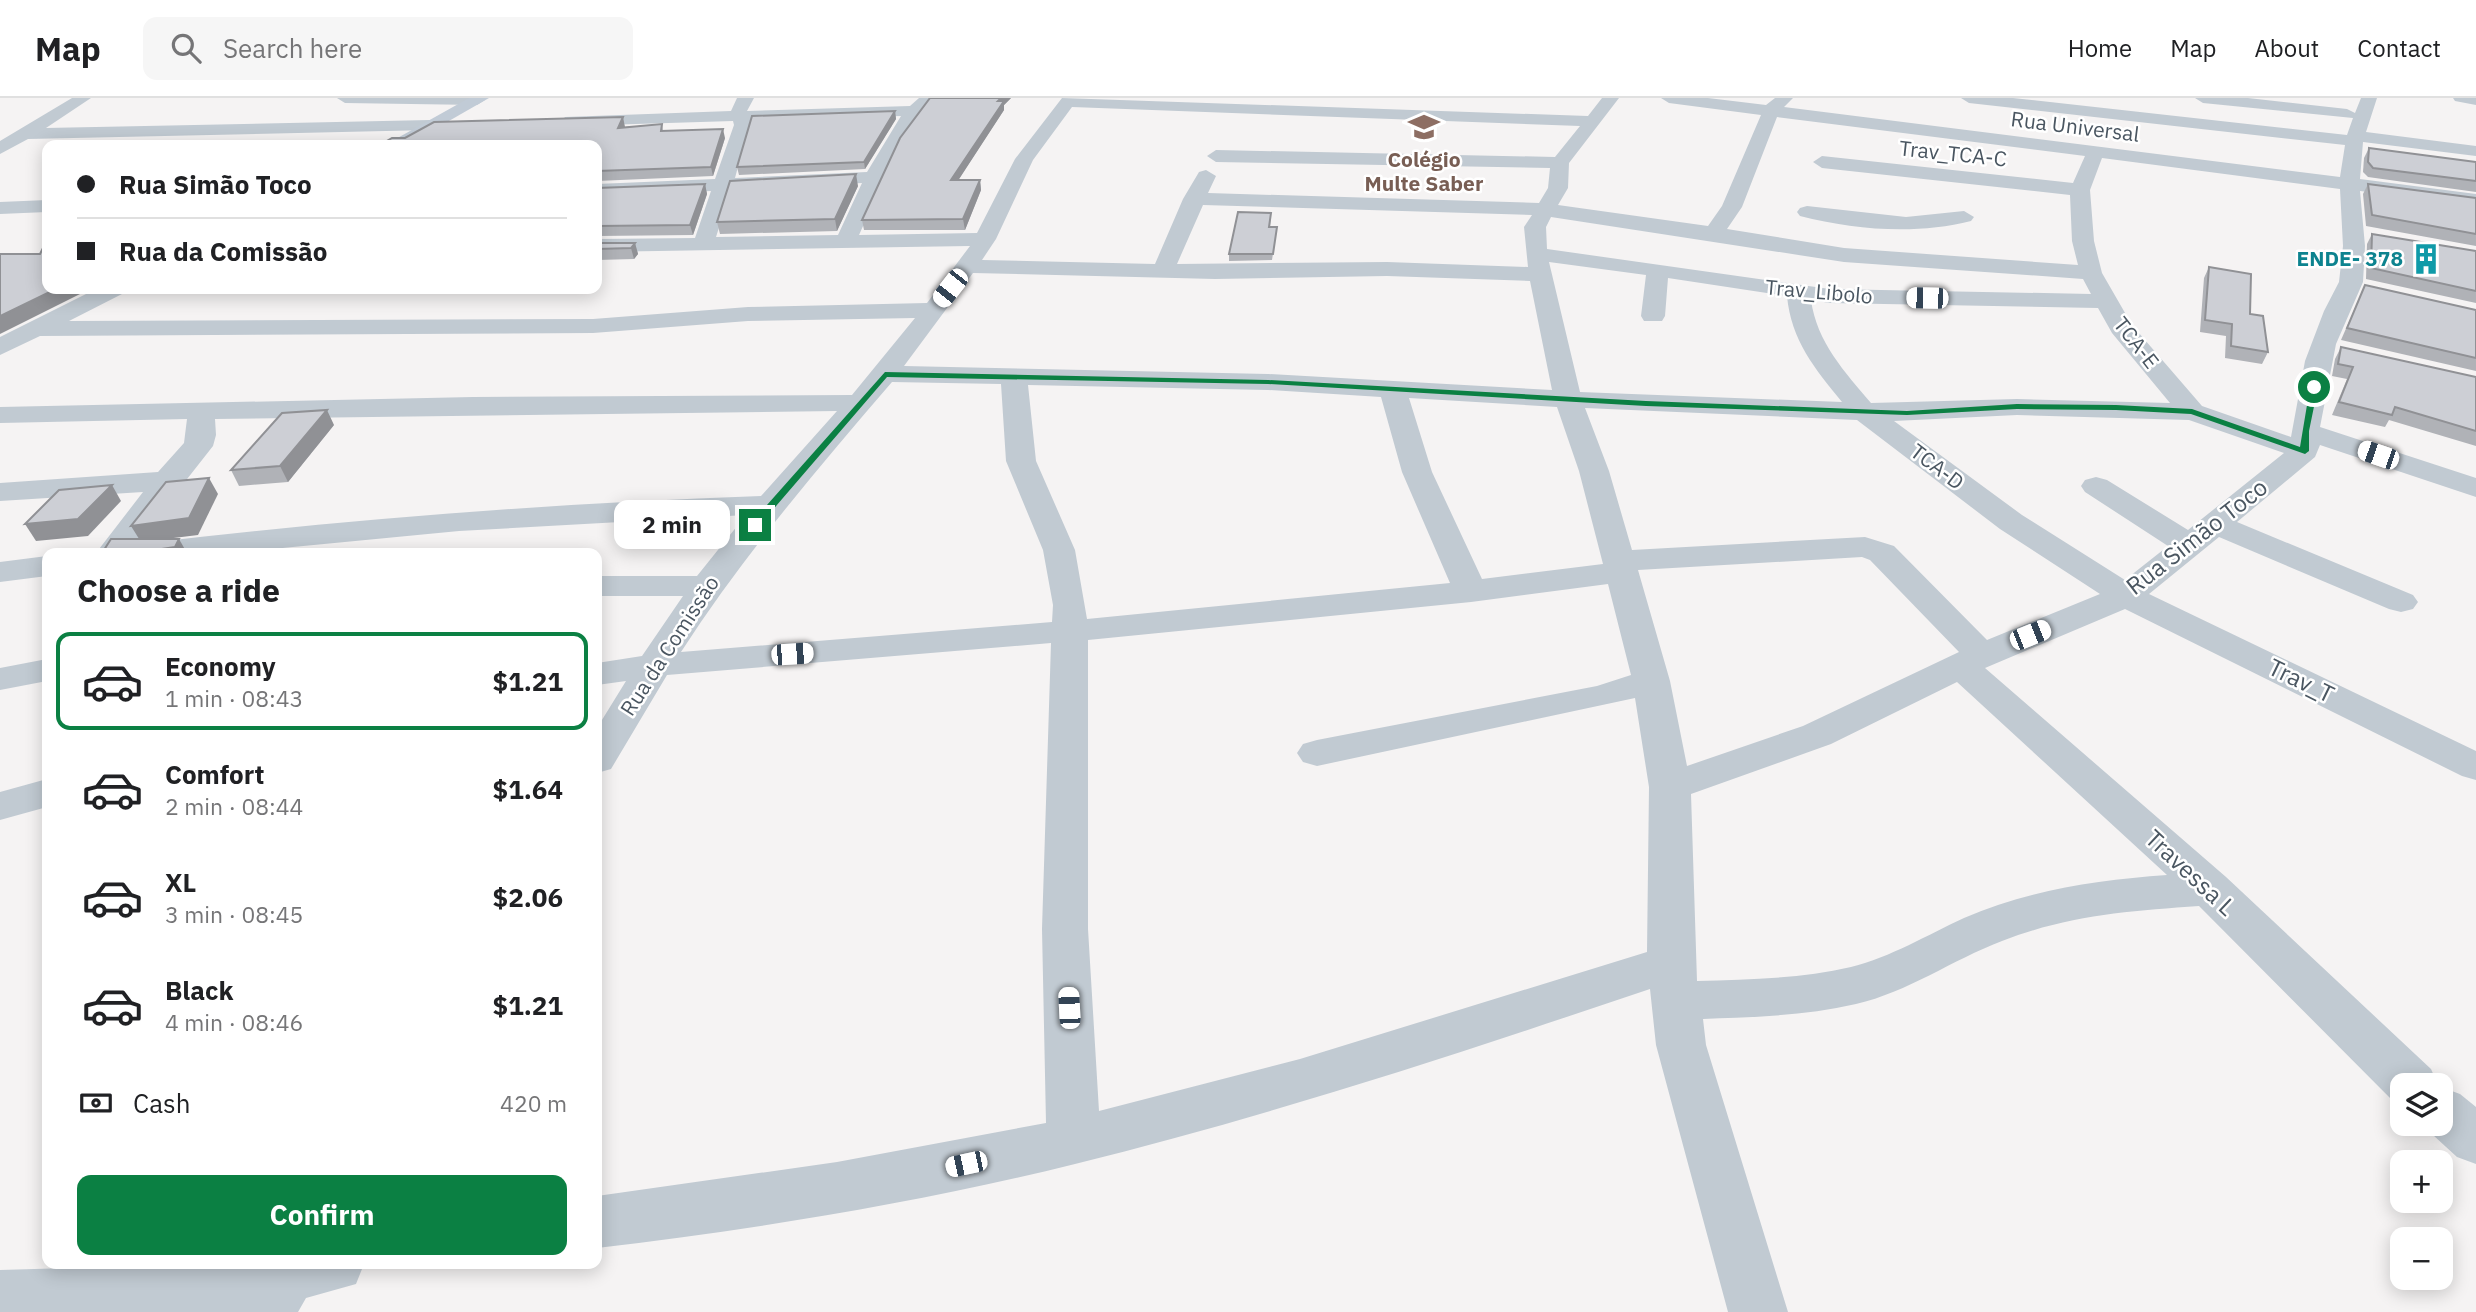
<!DOCTYPE html>
<html lang="en">
<head>
<meta charset="utf-8">
<style>
  :root { --surface:#fff; --page:#f6f6f6; --text:#202124; --muted:#757577; --line:#e0e0e0; --accent:#0b8043 }
  body { margin:0; font-family:"IBM Plex Sans",sans-serif; background:var(--page); color:var(--text); height:100vh; display:flex; flex-direction:column; font-size:26px; white-space:nowrap }
  * { box-sizing:border-box; margin:0 }
  p { font-size:23px; color:var(--muted) }
  .icon { flex:none; width:38px; height:38px; fill:none; stroke:currentColor; stroke-width:2; stroke-linecap:round; stroke-linejoin:round }
  .map { position:relative; flex:1; overflow:hidden }
  .panel { position:absolute; left:42px; top:450px; width:560px; height:721px; display:flex; flex-direction:column; background:var(--surface); border-radius:14px; box-shadow:0 4px 18px #0003 }
  .panel>* { flex:none }
  .banner { position:absolute; left:42px; top:42px; width:560px; height:154px; border-radius:14px; box-shadow:0 4px 18px #0003; display:grid; align-content:center; height:154px; padding:0 35px; background:var(--surface) }
  .buttons { position:absolute; left:2390px; top:975px; display:grid; gap:14px }
  .buttons a { display:grid; place-items:center; width:63px; height:63px; border-radius:14px; background:var(--surface); box-shadow:0 4px 18px #0003; font-size:35px }
  .end { position:absolute; width:32px; height:32px; margin:-16px; border:9px solid #0b8043; background:#fff; box-shadow:0 0 0 4px #fff }
  .from { border-radius:50% }
  .bubble { position:absolute; height:49px; border-radius:14px; background:var(--surface); box-shadow:0 4px 18px #0003; font-size:23px; font-weight:700; line-height:49px; text-align:center }
  .car { position:absolute; width:21px; height:42px; margin:-21px -10px; border-radius:9px; box-shadow:0 0 5px 2px #0007; background:linear-gradient(#fff 24%,#345 0 40%,#fff 0 76%,#345 0 86%,#fff 0) }
  .banner b { display:flex; align-items:center; gap:24px; height:66px; font-size:26px }
  .banner b+b { border-top:2px solid var(--line) }
  .banner i { width:18px; height:18px; background:var(--text) }
  ul { padding:0; list-style:none }
  li { display:flex; align-items:center; gap:21px; height:98px; margin:0 14px 10px; padding:0 21px; border:4px solid transparent; border-radius:14px }
  li div { flex:1 }
  li b { display:block; font-size:26px }
  li em { font-style:normal; font-weight:700 }
  li.selected { border-color:var(--accent) }
  li>.icon { width:63px; height:63px; stroke-width:1.5 }
  h2 { padding:0 35px; font-size:32px; line-height:84px }
  .pay { display:flex; align-items:center; gap:18px; height:77px; padding:0 35px; font-size:26px }
  .pay p { margin-inline-start:auto }
  .button { display:flex; gap:14px; margin-top:auto; padding:14px 35px }
  .button a { flex:1; height:80px; border-radius:14px; background:var(--accent); color:#fff; font-size:28px; font-weight:700; line-height:80px; text-align:center }
  header { display:flex; align-items:center; gap:42px; box-sizing:border-box; height:98px; padding:0 35px; background:var(--surface); border-bottom:2px solid var(--line) }
  header strong { font-size:33px }
  nav { display:flex; gap:38px; margin-inline-start:auto; font-size:24px }
  .search { width:490px; height:63px; background:var(--page); display:flex; align-items:center; gap:18px; box-sizing:border-box; padding:0 24px; border-radius:14px; color:var(--muted); font-size:26px }
  .map>svg:first-child { display:block }
  .lines { fill:none; stroke-linecap:round; stroke-linejoin:round }
  .street { fill:#c1cad2; fill-rule:evenodd }
  .secondary { fill:#c1cbd6; fill-rule:evenodd }
  .wall { fill:#b0b2b7 }
  .shaded-wall { fill:#909195 }
  .building { fill:#cdcfd5; stroke:#909195; stroke-width:2 }
  .route { fill:#0b8043 }
  .labels { text-anchor:middle; stroke-width:5; stroke-linejoin:round; paint-order:stroke }
  .far-street-label { font-size:21px; fill:#4a5661; stroke:#fff }
  .far-education-label { font-size:21px; font-weight:bold; fill:#785e54; stroke:#fff }
  .far-culture-label { font-size:21px; font-weight:bold; fill:#0d838f; stroke:#fff; text-anchor:end }
  .street-label { font-size:24px; fill:#4a5661; stroke:#fff }
</style>
</head>
<body>
<header>
<strong>Map</strong>
<div class="search"><svg class="icon" aria-label="search" viewBox="0 0 24 24"><circle cx="10" cy="10" r="6"/><path d="M15 15l6 6"/></svg>Search here</div>
<nav><a>Home</a><a>Map</a><a>About</a><a>Contact</a></nav>
</header>
<div class="map">
<svg width="2476" height="1214" viewBox="0 0 2476 1214">
  <rect width="100%" height="100%" fill="#f5f3f3"/>
  <g class="lines">
    <g class="street">
      <path d="M72 0H91L46 30 430 22 439 27 430 32 28 41 0 56V43Z"/>
      <path d="M337 0H484L485 2 477 7 345 5Z"/>
      <path d="M737 0H754L747 13 910 8 919 0H934L899 48 859 137 977 135 1015 61 1062 0 1588 18 1602 0H1619L1569 65 1568 90 1558 107 1708 128 1722 108 1761 17 1669 5 1661 0H1708L1766 7 1775 0H1793L1784 9 2340 79 2345 47 1969 5 1961 0H2013L2347 37 2353 20 2203 5 2195 0H2248L2347 11 2355 15 2361 0H2377L2366 34 2476 48V58L2363 44 2360 81 2476 96V108L2360 93 2365 148 2363 184 2336 246 2320 329 2476 380V399L2320 347 2315 359 2237 424 2413 497 2418 504 2413 511 2401 514 2389 511 2219 439 2149 496 2476 653V682L2462 678 2125 511 1985 570 2226 779 2431 971 2438 987H2403V1006L2393 1003 2199 808C2129 813 2069 817 2002 843 1952 862 1908 894 1856 906 1805 918 1754 919 1703 921L1706 947 1788 1214H1728L1656 947 1650 891C1460 955 1270 1018 1075 1066 919 1105 757 1131 597 1150V1098L837 1064 1046 1025 1042 831 1051 545 667 577 611 671 597 675V630L626 583 597 587V565L642 558 683 498H597V478H697L746 417 459 433 230 455H132L136 448 148 445C352 421 556 405 761 398L837 313 215 321 216 337 213 348 129 455H96L143 394 0 403V385L158 374 184 345 187 321 0 325V309L473 299 852 297 915 220 748 223 593 235 40 238 0 257V239L96 191H126L122 196 69 223 593 221 748 209 927 205 970 148 597 154V141L695 140 711 93 597 98V86L715 81 734 27 733 23 571 28 562 23 565 19 731 13ZM1072 9 1580 28 1555 59 1216 52 1207 58 1216 64 1550 70 1548 90 1539 105 1208 95 1216 78 1206 72 1199 74 1183 101 1155 166 982 162 996 141 1033 62ZM901 18 867 74 735 80 750 23ZM1777 19 2085 58 2073 85 1822 58 1813 64 1822 70 2070 97 2072 143 2078 167 1844 150 1727 131 1742 109ZM2102 60 2340 91 2343 148 2339 184 2324 213 2305 263 2291 339 2202 308 2132 227 2102 175 2094 143 2090 92ZM862 85 838 137 716 139 731 92ZM1203 107 1532 117 1524 129 1528 169 1387 164 1177 166ZM1551 119 1844 164 2083 181 2091 196 1830 191 1547 151 1546 129ZM1549 164 1646 177 1641 218 1644 223H1662L1665 218 1668 180 1787 198C1791 242 1815 271 1842 304L1580 294ZM973 175 1215 181 1387 178 1530 183 1552 292 1268 276 904 268ZM1811 202 1830 205 2098 210 2112 235 2170 305 2017 301 1871 305C1845 274 1817 245 1811 202ZM892 284 1001 286 1006 363 1043 452 1053 507 1052 524 681 554C744 457 817 371 892 284ZM1028 287 1268 292 1381 299 1402 374 1450 485 1087 521 1075 452 1036 363ZM1409 300 1557 309 1579 373 1603 466 1482 481 1432 374ZM1585 310 1857 322 2000 431 2100 496 1987 542 1894 448 1865 439 1632 452 1609 373ZM2017 317 2189 322 2284 355 2188 432 2107 382 2096 379 2085 382 2081 388 2085 394 2168 448 2125 482 2022 417 1894 323ZM1862 459 1870 462 1959 554 1803 628 1687 668 1670 583 1638 472ZM1608 486 1631 577 1597 588 1317 642 1303 646 1297 655 1303 664 1317 668 1635 600 1649 689 1647 854 1300 961 1099 1013 1088 831V542L1471 504ZM1957 584 2167 777C2097 782 2029 792 1964 820 1927 837 1891 859 1851 869 1801 881 1749 881 1697 883L1691 696 1831 646Z"/>
      <path d="M2453 0H2476V7L2455 3Z"/>
      <path d="M47 102V114L0 116V104Z"/>
      <path d="M1807 108 1906 119 1964 113 1974 119 1971 123C1916 137 1855 132 1800 118L1797 114 1800 110Z"/>
      <path d="M47 458V478L0 484V464Z"/>
      <path d="M47 561V583L0 592V570Z"/>
      <path d="M47 681V709L0 722V694Z"/>
      <path d="M2441 989 2460 996 2476 1009V1066L2457 1059 2421 1026H2441Z"/>
      <path d="M205 1166H364L356 1186 306 1200 298 1214H0V1172Z"/>
    </g>
    <path class="secondary" d="M469 0H489L407 47H385Z"/>
  </g>
  <g class="wall">
    <path d="M930 0H1011L1004 7V12L958 82H980L981 92 965 132H864L862 122Z"/>
    <path d="M895 13 896 21 865 71 739 77 737 69Z"/>
    <path d="M662 26 663 33 725 40 713 78 597 83V47L625 29Z"/>
    <path d="M2369 50 2476 64V94L2368 79 2363 74 2364 60Z"/>
    <path d="M705 86 707 96 693 137 597 138V141V90Z"/>
    <path d="M2368 86 2476 100V148L2366 128 2363 96Z"/>
    <path d="M858 88 837 133 720 136 717 124Z"/>
    <path d="M1271 115 1270 129H1277L1272 162 1229 163V156Z"/>
    <path d="M2372 136 2476 153V205L2366 181 2367 146Z"/>
    <path d="M597 145H635L638 156 634 161 597 162Z"/>
    <path d="M2209 169 2250 216 2268 254 2262 266 2225 260 2226 238 2200 234 2204 180Z"/>
    <path d="M2365 187 2476 212V273L2341 242Z"/>
    <path d="M464 191H501L465 192Z"/>
    <path d="M2341 249 2476 279V348L2389 322 2385 329 2332 317 2347 281 2332 278 2335 261Z"/>
    <path d="M334 327 288 384 239 388 231 372Z"/>
  </g>
  <g class="shaded-wall">
    <path d="M1001 0H1011L1004 7V12L952 92 951 82 998 3Z"/>
    <path d="M895 13 896 21 865 71 864 64Z"/>
    <path d="M623 19 625 29 621 39 618 30Z"/>
    <path d="M723 31 725 40 713 78 711 69Z"/>
    <path d="M856 76 858 88 837 133 835 121Z"/>
    <path d="M980 82 981 92 965 132 963 121Z"/>
    <path d="M705 86 707 96 693 137 690 127Z"/>
    <path d="M635 145 638 156 634 161 631 150Z"/>
    <path d="M56 191H90L0 236V218Z"/>
    <path d="M327 312 334 327 288 384 280 368Z"/>
    <path d="M209 380 218 396 198 437 141 444 131 428Z"/>
    <path d="M112 387 121 403 88 438 36 443 25 426Z"/>
    <path d="M179 441 187 455H135Z"/>
  </g>
  <g class="building">
    <path d="M930 0H1001L998 3H1004L951 82H980L963 121 862 122 900 40Z"/>
    <path d="M895 13 864 64 737 69 752 18Z"/>
    <path d="M623 19 618 30 662 26 661 33 723 31 711 69 597 73V47H380L392 40H405L434 24Z"/>
    <path d="M2369 50 2476 64V83L2373 70 2368 64Z"/>
    <path d="M856 76 835 121 717 124 730 83Z"/>
    <path d="M705 86 690 127 597 128V90Z"/>
    <path d="M2368 86 2476 100V136L2372 117Z"/>
    <path d="M1238 114 1271 115 1269 129H1277L1273 156H1229Z"/>
    <path d="M2372 136 2476 153V193L2371 170Z"/>
    <path d="M597 145H635L631 150 597 151Z"/>
    <path d="M43 150H47V191H56L0 218V156H40Z"/>
    <path d="M2209 169 2251 176 2250 216 2263 218 2268 254 2231 248 2232 226 2205 222Z"/>
    <path d="M2365 187 2476 212V260L2347 230Z"/>
    <path d="M2341 249 2476 279V333L2395 309 2392 317 2339 304 2353 269 2338 266Z"/>
    <path d="M327 312 280 368 231 372 282 315Z"/>
    <path d="M209 380 189 420 131 428 166 384Z"/>
    <path d="M112 387 78 421 25 426 59 392Z"/>
    <path d="M111 441H179L175 449 135 455H102Z"/>
  </g>
  <path class="route" d="M885 274 1268 282 1646 303 1907 313 2017 306 2116 307 2192 311 2300 349 2310 289H2318L2309 333V353L2305 356 2191 316 2116 312 2017 311 1907 317 1646 308 1268 286 887 279 758 429H751V425Z"/>
  <defs>
    <symbol id="school-bare" viewBox="-9 -9 18 18"><path d="M0-5L7-2L0 1L-7-2ZM-4 1L0 2.5L4 1V4Q0 6-4 4Z" fill="#8d6e63" stroke="#fff" stroke-width="2.5" paint-order="stroke"/></symbol>
    <symbol id="building-bare" viewBox="-9 -9 18 18"><path d="M-4-6H4V6H1V3H-1V6H-4ZM-2.5-4.3h1.7v1.8h-1.7ZM.8-4.3h1.7v1.8H.8ZM-2.5-1h1.7V.8h-1.7ZM.8-1h1.7V.8H.8Z" fill="#0f9aa8" stroke="#fff" stroke-width="2.5" paint-order="stroke"/></symbol>
  </defs>
  <g fill-rule="evenodd">
    <use href="#school-bare" x="1402" y="7" width="44" height="44"/>
    <use href="#building-bare" x="2404" y="139" width="44" height="44"/>
  </g>
  <g class="labels">
    <g class="far-street-label">
      <text transform="translate(2075 29) rotate(7)" y="7">Rua Universal</text>
      <text transform="translate(1953 56) rotate(6)" y="7">Trav_TCA-C</text>
      <text transform="translate(1819 194) rotate(5)" y="7">Trav_Libolo</text>
      <text transform="translate(2136 245) rotate(52)" y="7">TCA-E</text>
      <text transform="translate(1937 369) rotate(37)" y="7">TCA-D</text>
      <text transform="translate(670 548) rotate(-57)" y="7">Rua da Comissão</text>
    </g>
    <g class="far-education-label">
      <text x="1424" y="69">Colégio<tspan x="1424" dy="24">Multe Saber</tspan></text>
    </g>
    <g class="far-culture-label">
      <text x="2403" y="168">ENDE- 378</text>
    </g>
    <g class="street-label">
      <text transform="translate(2197 439) rotate(-38)" y="8">Rua Simão Toco</text>
      <text transform="translate(2301 583) rotate(26)" y="8">Trav_T</text>
      <text transform="translate(2190 775) rotate(43)" y="8">Travessa L</text>
    </g>
  </g>
</svg>
<div class="buttons">
<a><svg class="icon" aria-label="layers" viewBox="0 0 24 24"><path d="M12 4l9 5-9 5-9-5zM3 14l9 5 9-5"/></svg></a>
<a>+</a>
<a>−</a>
</div>
<i class="end from" style="left:2314px;top:289px"></i>
<i class="end" style="left:755px;top:427px"></i>
<div class="bubble" style="left:614px;top:402px;width:116px">2 min</div>
<i class="car" style="left:950px;top:190px;rotate:218deg"></i>
<i class="car" style="left:1927px;top:200px;rotate:271deg"></i>
<i class="car" style="left:2378px;top:357px;rotate:289deg"></i>
<i class="car" style="left:2030px;top:537px;rotate:68deg"></i>
<i class="car" style="left:792px;top:556px;rotate:86deg"></i>
<i class="car" style="left:1069px;top:910px;rotate:357deg"></i>
<i class="car" style="left:966px;top:1066px;rotate:258deg"></i>
<div class="banner">
<b><i class="from"></i>Rua Simão Toco</b>
<b><i></i>Rua da Comissão</b>
</div>
<section class="panel">
<h2>Choose a ride</h2>
<ul>
<li class="selected"><svg class="icon" aria-label="car" viewBox="0 0 24 24"><path d="M5 17H2v-5l4-1 3-4h7l3 4 3 1v5h-3M9 17h6M6 11h13"/><circle cx="7" cy="17" r="2"/><circle cx="17" cy="17" r="2"/></svg><div><b>Economy</b><p>1 min · 08:43</p></div><em>$1.21</em></li>
<li><svg class="icon" aria-label="car" viewBox="0 0 24 24"><path d="M5 17H2v-5l4-1 3-4h7l3 4 3 1v5h-3M9 17h6M6 11h13"/><circle cx="7" cy="17" r="2"/><circle cx="17" cy="17" r="2"/></svg><div><b>Comfort</b><p>2 min · 08:44</p></div><em>$1.64</em></li>
<li><svg class="icon" aria-label="car" viewBox="0 0 24 24"><path d="M5 17H2v-5l4-1 3-4h7l3 4 3 1v5h-3M9 17h6M6 11h13"/><circle cx="7" cy="17" r="2"/><circle cx="17" cy="17" r="2"/></svg><div><b>XL</b><p>3 min · 08:45</p></div><em>$2.06</em></li>
<li><svg class="icon" aria-label="car" viewBox="0 0 24 24"><path d="M5 17H2v-5l4-1 3-4h7l3 4 3 1v5h-3M9 17h6M6 11h13"/><circle cx="7" cy="17" r="2"/><circle cx="17" cy="17" r="2"/></svg><div><b>Black</b><p>4 min · 08:46</p></div><em>$1.21</em></li>
</ul>
<div class="pay"><svg class="icon" aria-label="cash" viewBox="0 0 24 24"><path d="M3 7h18v10H3z"/><circle cx="12" cy="12" r="2"/></svg>Cash<p>420 m</p></div>
<div class="button"><a>Confirm</a></div>
</section>
</div>
</body>
</html>
